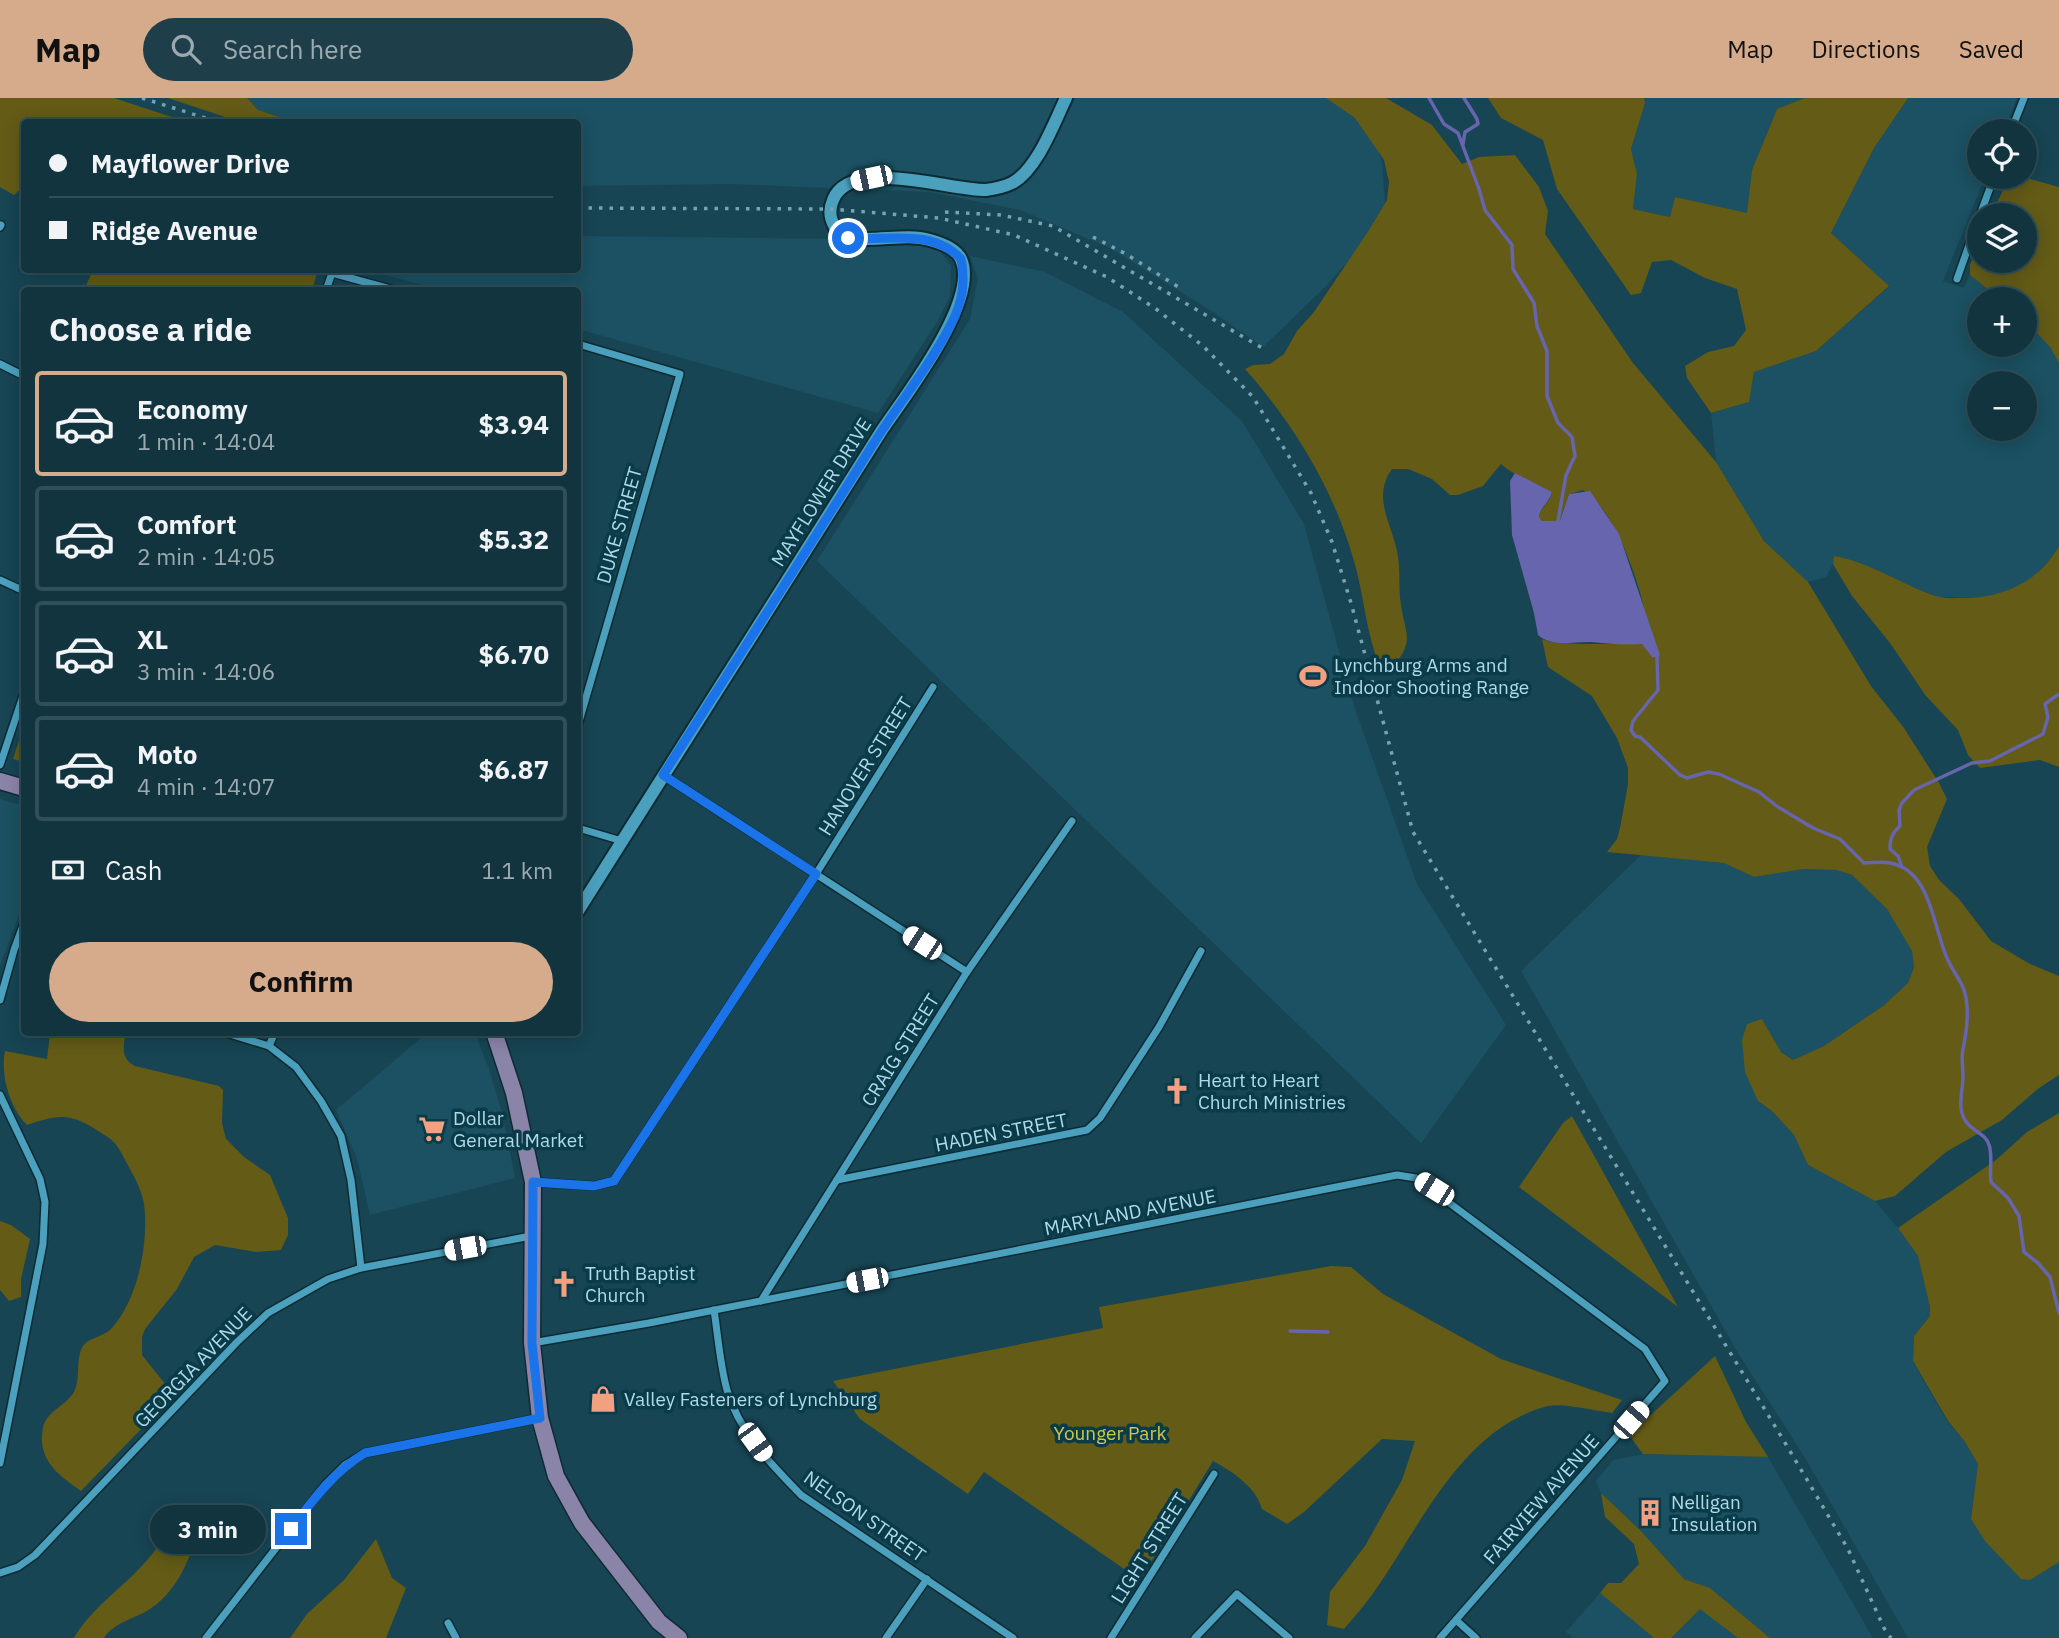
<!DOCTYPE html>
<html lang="en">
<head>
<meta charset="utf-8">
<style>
  :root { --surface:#11343f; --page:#1e3f4a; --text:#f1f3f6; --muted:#9caab0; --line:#304f59; --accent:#d6ab8b }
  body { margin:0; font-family:"IBM Plex Sans",sans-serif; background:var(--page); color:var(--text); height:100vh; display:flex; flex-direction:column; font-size:26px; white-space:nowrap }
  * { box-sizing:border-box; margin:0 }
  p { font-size:23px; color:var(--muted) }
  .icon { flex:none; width:38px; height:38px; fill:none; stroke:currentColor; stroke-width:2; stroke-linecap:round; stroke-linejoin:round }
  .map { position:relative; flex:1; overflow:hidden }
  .side { position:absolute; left:21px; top:189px; width:560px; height:749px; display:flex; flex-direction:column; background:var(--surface); border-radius:7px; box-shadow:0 4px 18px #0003,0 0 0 2px var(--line) }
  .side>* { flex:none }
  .hud { position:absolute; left:21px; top:21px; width:560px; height:154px; border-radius:7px; box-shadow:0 4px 18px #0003,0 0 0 2px var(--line); display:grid; align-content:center; height:154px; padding:0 28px; background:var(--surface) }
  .controls { position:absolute; left:1967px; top:21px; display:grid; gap:14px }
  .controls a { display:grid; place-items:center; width:70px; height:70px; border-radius:50%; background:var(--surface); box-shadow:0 4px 18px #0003,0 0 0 2px var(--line); font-size:35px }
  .end { position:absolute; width:32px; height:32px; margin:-16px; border:9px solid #1a73e8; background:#fff; box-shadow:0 0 0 4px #fff }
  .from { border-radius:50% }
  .bubble { position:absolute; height:49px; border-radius:24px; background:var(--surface); box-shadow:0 4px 18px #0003,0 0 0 2px var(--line); font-size:23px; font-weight:700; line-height:49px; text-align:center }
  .car { position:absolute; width:21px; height:42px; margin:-21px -10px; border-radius:9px; box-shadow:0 0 5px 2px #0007; background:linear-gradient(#fff 24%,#345 0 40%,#fff 0 76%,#345 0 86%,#fff 0) }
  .hud b { display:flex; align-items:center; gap:24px; height:66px; font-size:26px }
  .hud b+b { border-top:2px solid var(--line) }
  .hud i { width:18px; height:18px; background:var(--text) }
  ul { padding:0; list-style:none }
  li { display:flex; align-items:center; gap:21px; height:105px; margin:0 14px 10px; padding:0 14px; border:4px solid var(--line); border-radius:7px }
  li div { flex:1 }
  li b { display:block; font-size:26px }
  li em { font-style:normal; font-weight:700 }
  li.on { border-color:var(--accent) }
  li>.icon { width:63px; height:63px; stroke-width:1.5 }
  h2 { padding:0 28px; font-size:32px; line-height:84px }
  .pay { display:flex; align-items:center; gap:18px; height:77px; padding:0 28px; font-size:26px }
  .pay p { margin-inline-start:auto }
  .primary-button { display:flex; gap:14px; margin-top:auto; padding:14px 28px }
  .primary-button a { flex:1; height:80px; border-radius:42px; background:var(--accent); color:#111; font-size:28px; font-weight:700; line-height:80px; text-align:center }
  header { display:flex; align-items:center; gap:42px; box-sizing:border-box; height:98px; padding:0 35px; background:var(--accent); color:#111 }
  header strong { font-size:33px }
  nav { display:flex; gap:38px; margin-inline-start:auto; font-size:24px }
  .search { width:490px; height:63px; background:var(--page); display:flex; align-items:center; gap:18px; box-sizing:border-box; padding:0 24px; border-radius:38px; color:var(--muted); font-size:26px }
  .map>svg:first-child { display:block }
  .built { fill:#1b5162; fill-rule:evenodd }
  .green { fill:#635b16 }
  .water { fill:#6765ad }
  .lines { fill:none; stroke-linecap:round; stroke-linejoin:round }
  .stream { stroke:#6765ad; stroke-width:3.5 }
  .minor-casing { stroke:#0e2a33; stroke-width:10 }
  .tertiary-casing { stroke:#0e2a33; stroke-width:16 }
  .primary-casing { stroke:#0e2a33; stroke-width:19 }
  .minor { stroke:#4aa0bd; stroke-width:7 }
  .tertiary { stroke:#4aa0bd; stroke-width:12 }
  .primary { stroke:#8b84a9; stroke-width:16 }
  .rail { stroke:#79a3b2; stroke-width:3.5; stroke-dasharray:3.5 7; stroke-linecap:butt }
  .route { stroke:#1a73e8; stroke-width:9 }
  .labels { text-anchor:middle; stroke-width:7; stroke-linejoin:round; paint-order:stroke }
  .street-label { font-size:19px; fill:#b1d9e8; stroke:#093b49 }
  .poi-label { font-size:19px; fill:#b1d9e8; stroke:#093b49; text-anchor:start }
  .park-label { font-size:19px; fill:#d2c54c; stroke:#093b49 }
</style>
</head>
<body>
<header>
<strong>Map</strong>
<div class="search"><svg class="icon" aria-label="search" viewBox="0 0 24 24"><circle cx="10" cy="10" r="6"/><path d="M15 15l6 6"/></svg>Search here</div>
<nav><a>Map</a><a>Directions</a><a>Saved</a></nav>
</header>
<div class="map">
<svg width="2059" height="1540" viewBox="0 0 2059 1540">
  <rect width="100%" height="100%" fill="#174554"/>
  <g class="built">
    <path d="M247 0H1359L1382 64 1386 121 1324 190 1263 249 1213 214 1110 150 1020 112 929 94 730 86 578 88V24H296L258 12Z"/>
    <path d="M1644 0H1805L1777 11 1752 72 1747 116 1675 99 1670 119 1633 111 1637 76 1631 51 1645 5Z"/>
    <path d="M1908 0H2017L2004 33H1979V79H1985L1943 183 1964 190 1970 177 2000 201H1979V247H2025V222L2051 249 2059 265V448L2054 458 2029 483 2004 494 1980 500 1939 499 1835 458 1833 466 1826 479 1808 484 1764 443 1716 364 1711 315 1749 304 1754 274 1816 253 1889 189 1831 135 1874 50ZM1979 285H2025V331H1979Z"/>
    <path d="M578 138 855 141 936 147 951 168 950 198 937 224 878 315 578 231V192H441L366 172H578Z"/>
    <path d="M970 158 1045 174 1123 214 1242 323 1304 426 1354 608 1417 786 1506 927 1421 1045 817 463 970 221 978 180Z"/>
    <path d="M0 701 24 708V803L0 868Z"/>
    <path d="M1641 757 1725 765 1754 779 1804 771 1836 772 1852 777 1865 788 1887 811 1905 839 1912 853 1914 869 1908 885 1883 908 1824 948 1793 962 1781 954 1762 921 1758 1003 1772 1013 1794 1037 1808 1067 1875 1103 1898 1130 1918 1158 1930 1209V1218L1914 1238 1913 1264 1947 1323 1965 1344 1978 1366 1971 1419 2053 1466 2059 1464V1540H1908L1807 1363 1735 1250 1521 873Z"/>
    <path d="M427 935H475L489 971 503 1018 515 1080 370 1117 357 1060 336 1012Z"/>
    <path d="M1643 1356 1768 1359 1873 1540H1770L1710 1490 1684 1481 1641 1433 1601 1395 1596 1383 1613 1362Z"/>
    <path d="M1600 1495 1654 1540H1573L1566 1534Z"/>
    <path d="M1700 1510 1738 1540H1671Z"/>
  </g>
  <g class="green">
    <path d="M0 0H114L187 24H24V88L14 97 0 89Z"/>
    <path d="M168 0H247L258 12 296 24H240Z"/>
    <path d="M1326 0H1386L1432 27 1462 66 1479 59 1515 57 1539 89 1548 113 1545 136 1633 265 1716 364 1764 443 1808 484 1871 588 1904 630 1939 685 1947 701 1927 749 1930 768 1939 782 1959 801 1991 843 2030 866 2059 878V977L2039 990 2002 1022 1946 1054 1895 1098 1875 1103 1808 1067 1794 1037 1772 1013 1758 1003 1745 974 1742 942 1747 926 1762 921 1781 954 1793 962 1824 948 1883 908 1908 885 1914 869 1912 853 1887 811 1852 777 1836 772 1804 771 1754 779 1724 765 1607 754 1617 741 1620 730 1628 686V670L1617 640 1592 598 1548 569 1542 541 1550 544 1580 546H1642L1647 550C1649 546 1651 539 1651 535 1651 529 1647 520 1645 514 1637 478 1614 411 1583 392L1569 396 1560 423H1542L1539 419C1540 409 1551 404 1552 394 1534 384 1514 378 1501 366L1483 388 1458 397H1450L1432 381 1408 371H1392C1372 399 1391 424 1397 453 1401 471 1398 489 1401 507 1405 535 1415 543 1394 567H1379C1366 533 1364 498 1354 463 1334 392 1294 326 1245 271L1253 267 1270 266 1284 256 1297 233 1314 214 1369 132 1387 102 1389 84 1384 62 1355 20Z"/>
    <path d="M1488 0H1644L1645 5 1631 51 1637 76 1633 111 1670 119 1675 99 1747 115 1752 72 1777 11 1805 0H1908L1874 50 1831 135 1889 188 1816 253 1754 274 1749 304 1711 315 1687 280 1685 268 1708 254 1734 248 1746 232 1737 191 1705 180 1671 162 1652 164 1641 195 1631 197 1557 91 1543 42 1501 20Z"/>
    <path d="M2023 79 2059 89V265L2050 249 2025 222V201H2000L1970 177V167L1979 141V163H2025V117H1991L2008 82Z"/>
    <path d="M93 172H318L312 192H84Z"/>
    <path d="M2059 448V669L2040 662 1980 670 1968 657 1958 632 1926 598 1890 545 1852 498 1833 466 1834 458C1870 464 1902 487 1936 498 1944 501 1954 500 1963 500 2002 500 2039 484 2059 448Z"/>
    <path d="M24 628V664L13 661Z"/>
    <path d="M50 935H125C124 950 120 960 135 968L219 988 223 992 222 1025 226 1041 244 1059 270 1077 288 1120V1137L281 1152 256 1154 215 1147 194 1159 177 1191 145 1231 142 1239V1257L174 1297 81 1393C57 1376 37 1361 43 1330 46 1313 66 1308 74 1294 81 1281 75 1261 83 1248 88 1240 102 1239 110 1232 138 1203 149 1145 144 1106 142 1092 132 1074 125 1062 120 1052 116 1044 106 1038 73 1016 64 1014 27 1027 10 1010 0 977 5 953L47 961Z"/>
    <path d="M2059 1015V1464L2030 1482 2021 1481 1985 1443 1971 1421 1978 1366 1965 1344 1948 1323 1913 1263 1914 1238 1930 1218V1209L1918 1158 1898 1130 1996 1062 2027 1034Z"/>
    <path d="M1572 1018 1678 1209 1519 1089 1563 1025Z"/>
    <path d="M0 1123 11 1127 30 1141 21 1181V1199L9 1203 0 1192Z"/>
    <path d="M1331 1168 1351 1169 1383 1196 1501 1261 1622 1302 1612 1315C1596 1313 1563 1305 1548 1308 1461 1331 1422 1426 1374 1494 1365 1507 1354 1519 1344 1531L1327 1527 1330 1494 1365 1448 1402 1382 1415 1343 1382 1341 1304 1414 1287 1426 1262 1411C1256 1389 1233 1374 1213 1363L1140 1482 984 1374 968 1396 860 1321 833 1283 1103 1230 1099 1209Z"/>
    <path d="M1715 1258 1746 1324 1768 1359 1643 1356 1629 1337Z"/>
    <path d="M1601 1395 1641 1433 1684 1481 1710 1490 1770 1540H1738L1700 1511 1671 1540H1654L1600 1495 1608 1485H1621L1639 1466 1634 1446 1605 1419Z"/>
    <path d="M188 1418H204C192 1452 182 1490 150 1511 135 1521 114 1524 104 1540H74C90 1512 117 1494 139 1471 156 1454 167 1433 188 1418Z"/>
    <path d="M376 1441 392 1480 406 1490 386 1540H290L307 1516 344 1482Z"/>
  </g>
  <path class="water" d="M1515 375 1552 394C1550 404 1540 409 1539 419L1542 423H1560L1569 396 1590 393 1619 436 1660 557 1658 559H1652L1642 546C1625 547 1609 546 1592 544 1574 543 1553 550 1538 537L1534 515 1512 437 1510 383Z"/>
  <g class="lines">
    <g class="stream">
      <path d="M1429 0 1444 26 1458 35 1479 91 1485 112 1512 147 1513 171 1534 205 1537 228 1547 253V298L1558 325 1572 339 1575 358 1566 377 1558 423"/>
      <path d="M1463 46 1465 34 1478 26 1477 21 1464 0"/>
      <path d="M1657 559 1658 592 1633 623 1631 632 1635 638 1640 639 1680 677 1687 680 1708 674 1719 676 1759 694 1778 709 1813 730 1840 741 1864 765C1872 765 1882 763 1890 765 1931 772 1933 829 1947 860 1955 879 1966 885 1967 909 1968 923 1966 937 1963 951 1961 960 1963 969 1963 978 1963 988 1960 999 1961 1010 1964 1034 1985 1032 1989 1047 1993 1057 1989 1072 1991 1084L2008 1100 2019 1118 2024 1154 2038 1165 2050 1179 2059 1215"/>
      <path d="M1902 769 1898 758 1890 751C1890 741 1892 735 1900 728L1899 712 1902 705 1914 692 1972 665 1990 663 2043 636 2048 619 2045 606 2059 596"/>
      <path d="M1290 1233 1328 1234"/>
    </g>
    <defs>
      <g id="minor">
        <path d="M2011 33 2024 0"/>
        <path d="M1980 117 1994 79"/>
        <path d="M0 129 1 127"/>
        <path d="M1957 181 1979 119"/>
        <path d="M326 192 332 175 394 192"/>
        <path d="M578 246 680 276 578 627"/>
        <path d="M0 266 24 278"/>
        <path d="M0 482 24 493"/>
        <path d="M0 667 24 595"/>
        <path d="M663 677 967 874"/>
        <path d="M578 730 622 743"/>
        <path d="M0 902 14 852 24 825"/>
        <path d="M223 934 269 948 296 969 321 1003 341 1038 351 1082 361 1170"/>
        <path d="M269 948 275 934"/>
        <path d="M0 997 40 1081 45 1104 43 1146 0 1365"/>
        <path d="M837 1082 1087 1032 1100 1020 1159 929 1201 853"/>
        <path d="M534 1084 594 1088 614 1083 816 776 933 589"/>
        <path d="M761 1203 967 874 1072 723"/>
        <path d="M714 1212C718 1238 720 1267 727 1292 739 1334 771 1366 801 1397L1013 1540"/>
        <path d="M532 1245 649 1225 1397 1077 1416 1080 1645 1251 1665 1283 1440 1540"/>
        <path d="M0 1475 18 1469 35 1457 237 1244 268 1215 328 1181 361 1170 531 1138"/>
        <path d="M1456 1522 1476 1540"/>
        <path d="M448 1525 456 1540"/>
        <path d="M206 1540 325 1387 345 1367 365 1355 540 1320"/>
        <path d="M886 1540 927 1481"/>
        <path d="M1111 1540 1214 1376"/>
        <path d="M1195 1540 1237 1496 1289 1540"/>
      </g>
      <path id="tertiary" d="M578 813 882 332C905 298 980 202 961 161 956 150 941 145 930 142 901 134 869 147 840 137 832 126 827 116 833 102 850 58 951 93 986 92 994 91 1004 89 1012 85 1037 72 1054 25 1066 0"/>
      <g id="primary">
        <path d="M0 683 24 690"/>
        <path d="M494 934 514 995 533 1084 532 1245 540 1320 556 1378 582 1425 659 1524 679 1540"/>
      </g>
    </defs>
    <use href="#minor" class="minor-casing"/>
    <use href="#tertiary" class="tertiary-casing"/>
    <use href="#primary" class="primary-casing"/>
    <use href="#minor" class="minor"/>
    <use href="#tertiary" class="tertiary"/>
    <use href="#primary" class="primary"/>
    <g class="rail">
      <path d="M142 0 218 24"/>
      <path d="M578 110 830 111 939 120 1014 137 1107 179 1156 211 1203 248 1253 299 1311 395 1332 444 1351 505 1413 734 1784 1343 1848 1451 1884 1530 1891 1540"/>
      <path d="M945 114 1001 117 1053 128 1264 251"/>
      <path d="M1093 139 1126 156 1180 190"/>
    </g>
  </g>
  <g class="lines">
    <path class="route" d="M291 1431C313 1402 333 1374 365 1355L540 1320 532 1245 533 1084 594 1088 614 1083 816 776 663 677C733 568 803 459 872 348 898 306 934 263 955 218 963 200 965 180 961 161 931 129 886 144 848 140"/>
  </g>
  <defs>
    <symbol id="stadium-bare" viewBox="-9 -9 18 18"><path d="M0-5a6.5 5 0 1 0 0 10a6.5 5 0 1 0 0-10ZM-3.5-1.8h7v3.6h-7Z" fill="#f2a07f" stroke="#093b49" stroke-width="2.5" paint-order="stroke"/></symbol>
    <symbol id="church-bare" viewBox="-9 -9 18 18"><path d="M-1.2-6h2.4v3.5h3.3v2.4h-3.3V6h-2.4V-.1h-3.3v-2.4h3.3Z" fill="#f2a07f" stroke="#093b49" stroke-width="2.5" paint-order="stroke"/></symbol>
    <symbol id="supermarket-bare" viewBox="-9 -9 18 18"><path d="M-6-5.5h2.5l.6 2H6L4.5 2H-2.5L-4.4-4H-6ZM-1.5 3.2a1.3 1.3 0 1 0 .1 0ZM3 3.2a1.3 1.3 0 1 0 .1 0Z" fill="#f2a07f" stroke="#093b49" stroke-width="2.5" paint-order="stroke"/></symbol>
    <symbol id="shop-bare" viewBox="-9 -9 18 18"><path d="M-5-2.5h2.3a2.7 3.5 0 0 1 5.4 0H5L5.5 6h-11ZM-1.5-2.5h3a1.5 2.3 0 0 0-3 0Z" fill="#f2a07f" stroke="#093b49" stroke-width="2.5" paint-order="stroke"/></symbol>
    <symbol id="building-bare" viewBox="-9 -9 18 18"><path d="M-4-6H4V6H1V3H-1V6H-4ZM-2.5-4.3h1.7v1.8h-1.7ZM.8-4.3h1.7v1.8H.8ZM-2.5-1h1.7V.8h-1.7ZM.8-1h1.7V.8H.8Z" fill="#f2a07f" stroke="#093b49" stroke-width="2.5" paint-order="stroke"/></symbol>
  </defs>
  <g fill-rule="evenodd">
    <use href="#stadium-bare" x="1294" y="559" width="38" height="38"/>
    <use href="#church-bare" x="1158" y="974" width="38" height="38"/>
    <use href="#supermarket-bare" x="413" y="1012" width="38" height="38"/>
    <use href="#church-bare" x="545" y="1167" width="38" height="38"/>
    <use href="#shop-bare" x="584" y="1282" width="38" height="38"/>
    <use href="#building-bare" x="1631" y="1396" width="38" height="38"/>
  </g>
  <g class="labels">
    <g class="street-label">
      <text transform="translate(821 394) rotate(-58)" y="7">MAYFLOWER DRIVE</text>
      <text transform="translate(619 427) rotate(-74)" y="7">DUKE STREET</text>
      <text transform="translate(865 668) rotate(-58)" y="7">HANOVER STREET</text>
      <text transform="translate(900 952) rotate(-58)" y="7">CRAIG STREET</text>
      <text transform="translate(1001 1034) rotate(-11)" y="7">HADEN STREET</text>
      <text transform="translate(1130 1114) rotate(-11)" y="7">MARYLAND AVENUE</text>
      <text transform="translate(193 1269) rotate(-46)" y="7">GEORGIA AVENUE</text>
      <text transform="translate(1541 1401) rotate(-49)" y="7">FAIRVIEW AVENUE</text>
      <text transform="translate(865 1418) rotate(35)" y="7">NELSON STREET</text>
      <text transform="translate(1149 1450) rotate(-58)" y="7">LIGHT STREET</text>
    </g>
    <g class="poi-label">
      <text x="1334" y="574">Lynchburg Arms and<tspan x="1334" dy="22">Indoor Shooting Range</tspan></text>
      <text x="1198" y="989">Heart to Heart<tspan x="1198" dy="22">Church Ministries</tspan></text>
      <text x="453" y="1027">Dollar<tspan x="453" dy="22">General Market</tspan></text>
      <text x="585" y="1182">Truth Baptist<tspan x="585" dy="22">Church</tspan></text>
      <text x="624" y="1308">Valley Fasteners of Lynchburg</text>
      <text x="1671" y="1411">Nelligan<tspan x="1671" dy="22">Insulation</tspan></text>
    </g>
    <g class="park-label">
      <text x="1110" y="1342">Younger Park</text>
    </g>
  </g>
</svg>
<div class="controls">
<a><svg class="icon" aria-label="locate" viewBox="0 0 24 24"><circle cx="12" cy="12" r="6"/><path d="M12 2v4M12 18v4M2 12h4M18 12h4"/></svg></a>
<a><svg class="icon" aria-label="layers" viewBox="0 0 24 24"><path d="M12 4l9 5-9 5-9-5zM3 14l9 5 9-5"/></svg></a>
<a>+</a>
<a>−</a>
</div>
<i class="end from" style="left:848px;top:140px"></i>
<i class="end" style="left:291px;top:1431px"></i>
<div class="bubble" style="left:150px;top:1407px;width:116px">3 min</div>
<i class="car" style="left:871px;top:80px;rotate:258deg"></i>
<i class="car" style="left:922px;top:845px;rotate:303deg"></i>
<i class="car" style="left:1434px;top:1091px;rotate:302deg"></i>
<i class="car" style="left:465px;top:1150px;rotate:260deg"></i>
<i class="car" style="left:867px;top:1182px;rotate:259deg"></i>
<i class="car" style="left:1631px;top:1322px;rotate:41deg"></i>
<i class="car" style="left:755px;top:1344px;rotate:144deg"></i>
<div class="hud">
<b><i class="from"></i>Mayflower Drive</b>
<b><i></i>Ridge Avenue</b>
</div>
<section class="side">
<h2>Choose a ride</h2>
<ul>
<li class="on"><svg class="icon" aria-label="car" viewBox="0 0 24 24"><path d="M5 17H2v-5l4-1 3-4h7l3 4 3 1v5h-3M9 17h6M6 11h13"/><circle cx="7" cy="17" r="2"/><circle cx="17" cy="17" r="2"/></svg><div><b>Economy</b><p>1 min · 14:04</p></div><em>$3.94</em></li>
<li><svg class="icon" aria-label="car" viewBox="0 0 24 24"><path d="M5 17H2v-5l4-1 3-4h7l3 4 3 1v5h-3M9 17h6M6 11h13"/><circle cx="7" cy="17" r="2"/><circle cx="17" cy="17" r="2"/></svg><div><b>Comfort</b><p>2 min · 14:05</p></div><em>$5.32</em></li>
<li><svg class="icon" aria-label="car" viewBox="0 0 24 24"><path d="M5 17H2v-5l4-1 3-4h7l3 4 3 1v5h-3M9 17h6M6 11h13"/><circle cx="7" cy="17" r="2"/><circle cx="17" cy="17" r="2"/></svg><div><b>XL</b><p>3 min · 14:06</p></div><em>$6.70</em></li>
<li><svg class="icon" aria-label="car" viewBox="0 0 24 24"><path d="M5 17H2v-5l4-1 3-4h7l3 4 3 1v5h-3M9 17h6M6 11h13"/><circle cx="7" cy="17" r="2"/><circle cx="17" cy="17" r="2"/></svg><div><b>Moto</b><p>4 min · 14:07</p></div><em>$6.87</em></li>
</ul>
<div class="pay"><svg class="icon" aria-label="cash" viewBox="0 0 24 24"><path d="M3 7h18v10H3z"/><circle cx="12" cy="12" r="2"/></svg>Cash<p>1.1 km</p></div>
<div class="primary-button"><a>Confirm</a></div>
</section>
</div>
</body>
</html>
